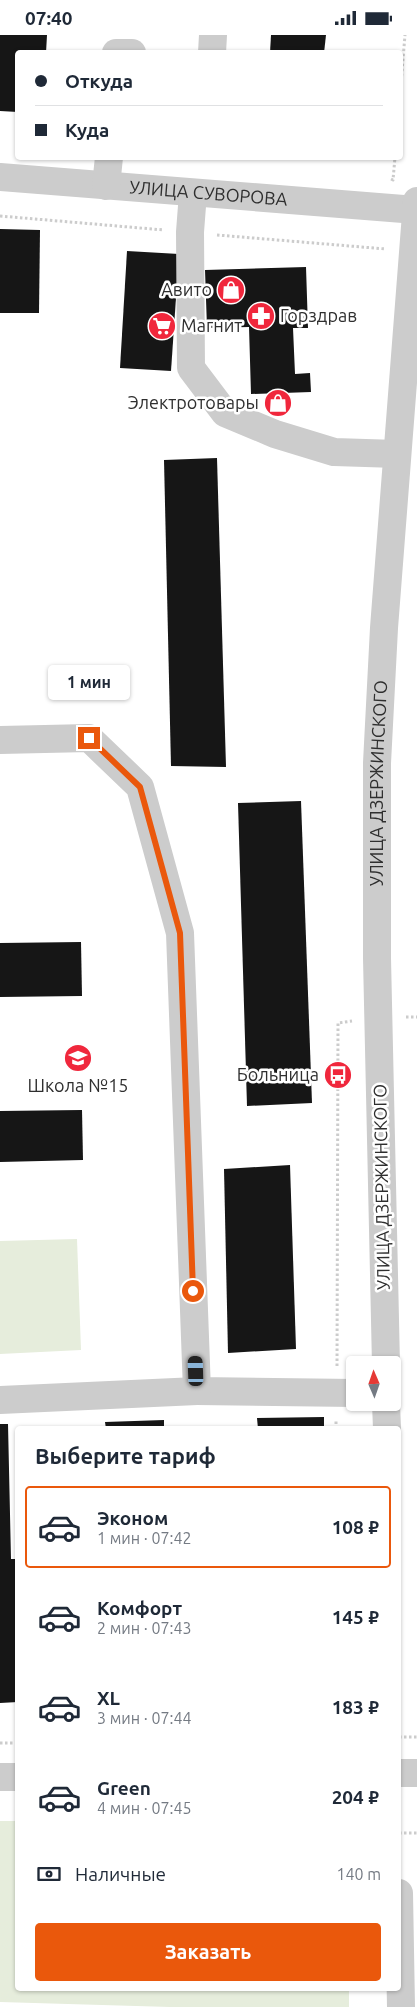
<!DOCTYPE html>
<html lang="ru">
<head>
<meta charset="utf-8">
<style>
  :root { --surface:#fff; --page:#f6f6f7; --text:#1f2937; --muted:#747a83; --line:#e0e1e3; --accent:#ea580c }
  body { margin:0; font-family:Ubuntu,sans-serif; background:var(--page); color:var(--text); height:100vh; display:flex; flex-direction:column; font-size:19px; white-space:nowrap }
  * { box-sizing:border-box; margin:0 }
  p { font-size:16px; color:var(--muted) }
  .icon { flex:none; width:28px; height:28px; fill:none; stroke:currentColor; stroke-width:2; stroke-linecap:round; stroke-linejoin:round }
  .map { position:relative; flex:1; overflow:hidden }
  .details { position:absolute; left:15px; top:1391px; width:386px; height:565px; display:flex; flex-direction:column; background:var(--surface); border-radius:5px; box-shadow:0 1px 4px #0004 }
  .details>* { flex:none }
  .top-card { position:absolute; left:15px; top:15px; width:388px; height:110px; border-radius:5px; box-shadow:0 1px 4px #0004; display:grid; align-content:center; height:110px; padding:0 20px; background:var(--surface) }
  .needle { width:32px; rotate:358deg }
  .tools { position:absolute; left:346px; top:1321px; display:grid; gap:10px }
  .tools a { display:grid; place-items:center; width:55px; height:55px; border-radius:5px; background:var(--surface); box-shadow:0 1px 4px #0004; font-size:25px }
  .end { position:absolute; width:22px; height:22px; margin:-11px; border:6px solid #ea580c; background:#fff; box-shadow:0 0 0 2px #fff }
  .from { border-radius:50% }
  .bubble { position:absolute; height:35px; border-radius:5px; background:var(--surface); box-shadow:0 1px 4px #0004; font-size:16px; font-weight:700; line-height:35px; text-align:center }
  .car { position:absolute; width:15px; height:30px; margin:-15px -8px; border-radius:6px; box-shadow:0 0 4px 1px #0007; background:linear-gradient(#222 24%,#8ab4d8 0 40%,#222 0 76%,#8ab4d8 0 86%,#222 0) }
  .top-card b { display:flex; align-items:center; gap:18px; height:48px; font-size:19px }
  .top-card b+b { border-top:1px solid var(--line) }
  .top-card i { width:12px; height:12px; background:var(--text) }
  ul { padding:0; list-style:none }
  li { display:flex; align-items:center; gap:15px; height:82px; margin:0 10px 8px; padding:0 10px; border:2px solid transparent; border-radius:5px }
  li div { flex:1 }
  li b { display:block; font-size:19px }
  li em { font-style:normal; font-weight:700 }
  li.current { border-color:var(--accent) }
  li>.icon { width:45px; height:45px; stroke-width:1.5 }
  h2 { padding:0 20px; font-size:22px; line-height:60px }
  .pay { display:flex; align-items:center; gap:12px; height:55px; padding:0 20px; font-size:19px }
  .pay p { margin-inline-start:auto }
  .button { display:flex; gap:10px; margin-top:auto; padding:10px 20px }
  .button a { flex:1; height:58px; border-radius:5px; background:var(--accent); color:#fff; font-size:20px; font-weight:700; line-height:58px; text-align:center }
  .status { display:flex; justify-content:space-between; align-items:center; height:35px; padding:0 25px; background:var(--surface); direction:ltr }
  .status svg { height:14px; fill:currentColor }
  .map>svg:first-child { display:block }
  .green { fill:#e6eddc }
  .building { fill:#161616 }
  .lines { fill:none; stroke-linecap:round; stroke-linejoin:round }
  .path { stroke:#ccc; stroke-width:3; stroke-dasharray:2.5 2.5; stroke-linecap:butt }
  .minor { stroke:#ccc; stroke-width:28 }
  .route { stroke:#ea580c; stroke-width:6 }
  .labels { text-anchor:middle; stroke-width:5; stroke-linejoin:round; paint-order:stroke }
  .street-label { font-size:18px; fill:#2f2f2f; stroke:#fff }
  .poi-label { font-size:18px; fill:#2f2f2f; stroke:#fff; text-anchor:end }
</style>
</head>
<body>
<div class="status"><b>07:40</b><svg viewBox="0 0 49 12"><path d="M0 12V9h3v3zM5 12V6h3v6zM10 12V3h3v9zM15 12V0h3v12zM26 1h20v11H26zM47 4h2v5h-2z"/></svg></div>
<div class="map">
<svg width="417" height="1972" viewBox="0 0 417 1972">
  <rect width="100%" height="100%" fill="#fff"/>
  <g class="green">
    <path d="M77 1204 81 1315 0 1319V1206Z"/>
    <path d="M0 1786H17L18 1954H349V1972H170L0 1967Z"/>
  </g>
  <g class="building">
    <path d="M0 0H47L46 18H18V77L0 76Z"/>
    <path d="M271 0H326L324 18H270Z"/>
    <path d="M0 194 40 195 39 278H0Z"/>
    <path d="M127 216 179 219 171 336 120 333Z"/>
    <path d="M306 232 308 293H293L295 339 310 338 311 357 251 359 249 292 207 293 205 235Z"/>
    <path d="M217 423 226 732 171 731 164 425Z"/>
    <path d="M301 766 312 1068 247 1071 238 768Z"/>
    <path d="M81 907 82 961 0 962V908Z"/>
    <path d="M82 1075 83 1125 0 1127V1076Z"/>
    <path d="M290 1130 296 1314 228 1318 224 1134Z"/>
    <path d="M324 1382V1394H258L257 1383Z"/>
    <path d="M164 1385V1394H106L105 1387Z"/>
    <path d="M0 1389H8L11 1524H18V1667L0 1668Z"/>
  </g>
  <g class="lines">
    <g class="path">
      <path d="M400 61 405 0"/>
      <path d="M391 144 393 145 395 122"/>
      <path d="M0 181 164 195"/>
      <path d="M217 200 386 214"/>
      <path d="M406 982H417"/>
      <path d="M337 1331 338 988 352 986"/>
      <path d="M336 1394V1384"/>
      <path d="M399 1702H417"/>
      <path d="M0 1708H18"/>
      <path d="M399 1798H417"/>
    </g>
    <g class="minor">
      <path d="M116 18H132"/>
      <path d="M212 18 213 0"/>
      <path id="s1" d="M0 142 416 175"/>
      <path d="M106 151 109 122"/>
      <path d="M193 158 190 197 191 333 225 378 275 399 334 417 397 419"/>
      <path d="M0 705 89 703 140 752 180 898 197 1356 355 1358"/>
      <path id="s2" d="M386 1330 377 923V728L384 593 417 166"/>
      <path d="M0 1365 197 1356"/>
      <path d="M386 1368 387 1394"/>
      <path d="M399 1738H417"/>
      <path d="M0 1742H18"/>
      <path d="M399 1858 401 1972"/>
    </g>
  </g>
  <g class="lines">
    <path class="route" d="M89 703 140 752 180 898 193 1256"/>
  </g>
  <defs>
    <symbol id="shop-disc" viewBox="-11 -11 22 22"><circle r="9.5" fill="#f0273c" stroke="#fff"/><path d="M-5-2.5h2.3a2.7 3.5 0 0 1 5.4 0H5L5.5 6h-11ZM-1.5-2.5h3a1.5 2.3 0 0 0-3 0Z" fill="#fff"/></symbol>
    <symbol id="pharmacy-disc" viewBox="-11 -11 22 22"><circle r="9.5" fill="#f0273c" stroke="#fff"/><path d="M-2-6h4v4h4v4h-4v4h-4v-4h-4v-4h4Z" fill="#fff"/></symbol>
    <symbol id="supermarket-disc" viewBox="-11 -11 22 22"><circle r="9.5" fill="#f0273c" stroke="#fff"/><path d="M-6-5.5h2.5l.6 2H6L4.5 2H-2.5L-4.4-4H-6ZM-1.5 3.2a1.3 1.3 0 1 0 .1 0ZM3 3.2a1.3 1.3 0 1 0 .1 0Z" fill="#fff"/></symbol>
    <symbol id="school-disc" viewBox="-11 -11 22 22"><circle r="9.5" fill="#f0273c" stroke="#fff"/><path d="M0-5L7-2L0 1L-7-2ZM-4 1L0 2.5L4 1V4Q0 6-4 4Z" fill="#fff"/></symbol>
    <symbol id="bus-disc" viewBox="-11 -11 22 22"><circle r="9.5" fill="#f0273c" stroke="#fff"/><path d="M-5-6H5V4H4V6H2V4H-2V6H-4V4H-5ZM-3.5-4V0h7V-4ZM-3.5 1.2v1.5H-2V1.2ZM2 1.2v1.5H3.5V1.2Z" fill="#fff"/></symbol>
  </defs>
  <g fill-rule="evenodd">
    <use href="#shop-disc" x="215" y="239" width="32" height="32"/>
    <use href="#pharmacy-disc" x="245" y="265" width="32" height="32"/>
    <use href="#supermarket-disc" x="146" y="275" width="32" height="32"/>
    <use href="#shop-disc" x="262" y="352" width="32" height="32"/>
    <use href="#school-disc" x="62" y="1007" width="32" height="32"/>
    <use href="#bus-disc" x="322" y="1024" width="32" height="32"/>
  </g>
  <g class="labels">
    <g class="street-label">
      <text dy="6" stroke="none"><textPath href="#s1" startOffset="209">УЛИЦА СУВОРОВА</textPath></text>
      <text dy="6" stroke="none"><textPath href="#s2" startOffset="582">УЛИЦА ДЗЕРЖИНСКОГО</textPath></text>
      <text transform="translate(382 1152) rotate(-91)" y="6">УЛИЦА ДЗЕРЖИНСКОГО</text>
    </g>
    <g class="poi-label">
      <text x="212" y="261">Авито</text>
      <text x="280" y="287" text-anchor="start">Горздрав</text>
      <text x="181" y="297" text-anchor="start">Магнит</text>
      <text x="259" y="374">Электротовары</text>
      <text x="319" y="1046">Больница</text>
      <text x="78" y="1057" text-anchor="middle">Школа №15</text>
    </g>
  </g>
</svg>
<div class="tools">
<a><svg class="needle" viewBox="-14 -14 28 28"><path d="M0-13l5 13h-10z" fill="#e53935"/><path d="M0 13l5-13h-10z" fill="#747a83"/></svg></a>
</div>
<i class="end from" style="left:193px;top:1256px"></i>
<i class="end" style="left:89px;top:703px"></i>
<div class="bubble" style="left:48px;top:630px;width:82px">1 мин</div>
<i class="car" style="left:196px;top:1336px;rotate:358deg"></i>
<div class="top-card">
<b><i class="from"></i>Откуда</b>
<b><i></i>Куда</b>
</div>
<section class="details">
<h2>Выберите тариф</h2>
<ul>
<li class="current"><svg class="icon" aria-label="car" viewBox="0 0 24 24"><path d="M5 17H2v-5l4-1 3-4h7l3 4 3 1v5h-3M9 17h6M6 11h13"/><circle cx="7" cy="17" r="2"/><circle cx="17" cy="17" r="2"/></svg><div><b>Эконом</b><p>1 мин · 07:42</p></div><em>108 ₽</em></li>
<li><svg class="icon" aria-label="car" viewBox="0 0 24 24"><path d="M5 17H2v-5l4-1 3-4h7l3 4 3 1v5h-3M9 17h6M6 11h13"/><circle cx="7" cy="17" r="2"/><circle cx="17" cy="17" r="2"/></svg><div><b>Комфорт</b><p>2 мин · 07:43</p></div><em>145 ₽</em></li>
<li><svg class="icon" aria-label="car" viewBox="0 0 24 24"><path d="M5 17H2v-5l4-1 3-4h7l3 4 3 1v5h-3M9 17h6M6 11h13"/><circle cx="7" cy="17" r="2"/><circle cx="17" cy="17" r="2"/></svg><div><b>XL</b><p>3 мин · 07:44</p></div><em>183 ₽</em></li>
<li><svg class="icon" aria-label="car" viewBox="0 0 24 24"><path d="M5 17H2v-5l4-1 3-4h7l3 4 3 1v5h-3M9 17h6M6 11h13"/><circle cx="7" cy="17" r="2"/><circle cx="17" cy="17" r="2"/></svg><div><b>Green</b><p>4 мин · 07:45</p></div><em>204 ₽</em></li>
</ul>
<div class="pay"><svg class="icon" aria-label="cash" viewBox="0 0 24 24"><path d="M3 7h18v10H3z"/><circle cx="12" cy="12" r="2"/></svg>Наличные<p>140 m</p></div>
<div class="button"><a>Заказать</a></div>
</section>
</div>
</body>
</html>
